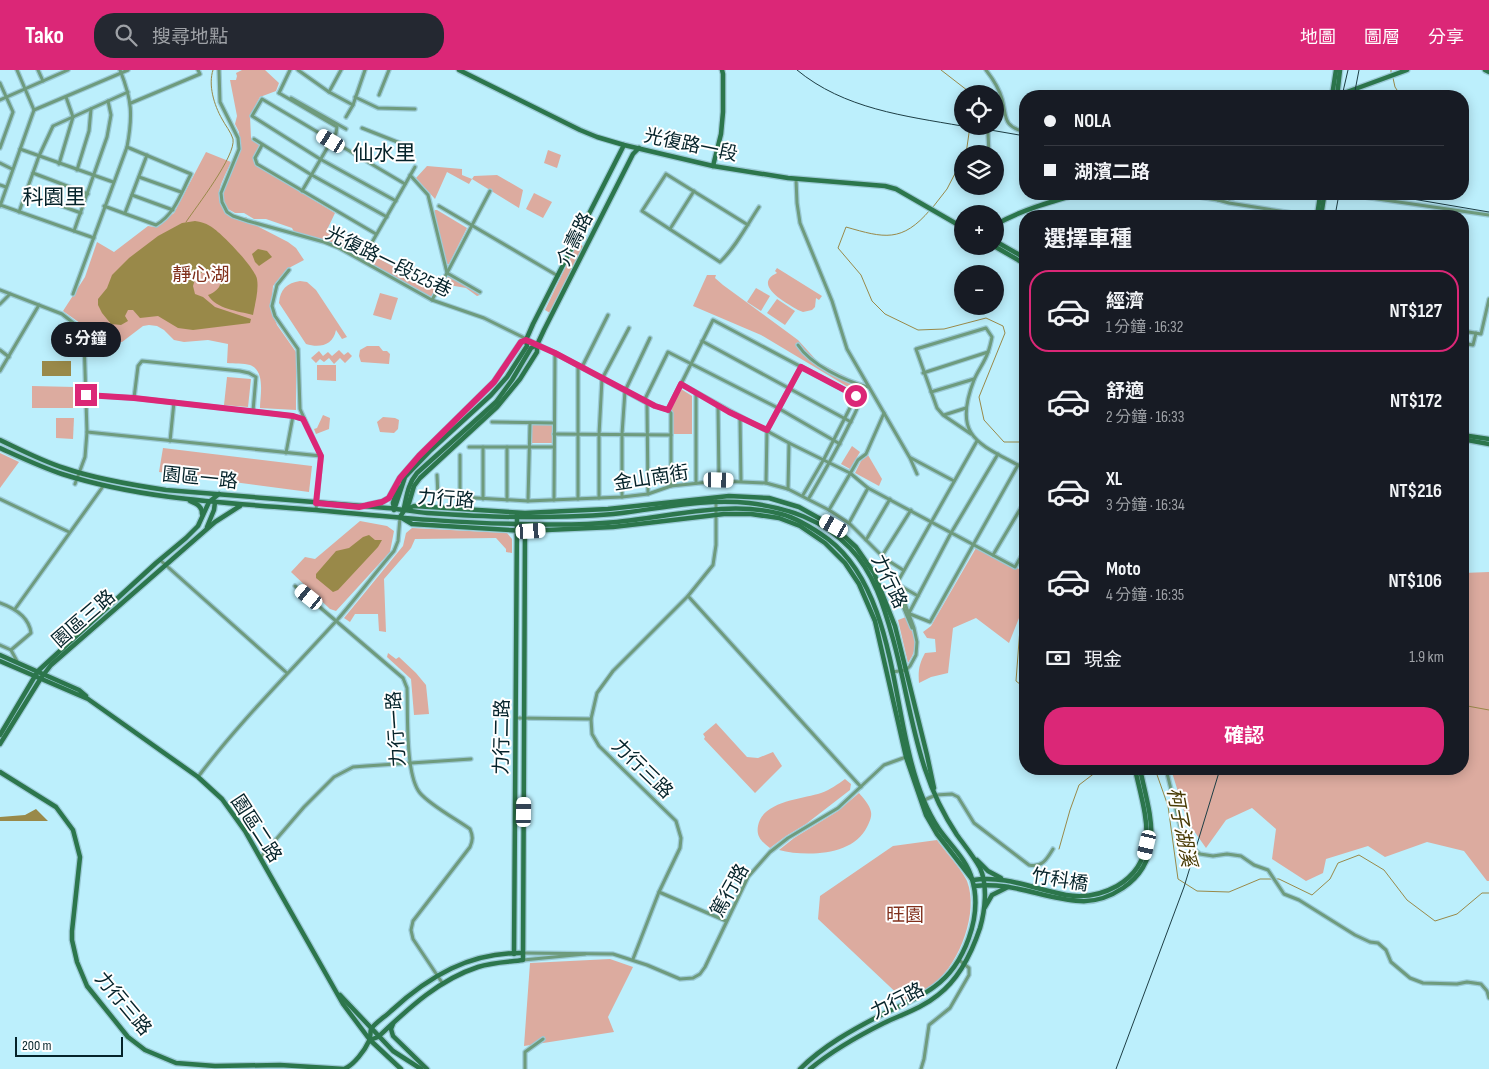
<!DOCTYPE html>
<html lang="zh-TW">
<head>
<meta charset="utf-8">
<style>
  :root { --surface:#171b24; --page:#242831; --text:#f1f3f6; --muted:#9ea1a6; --line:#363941; --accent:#db2777 }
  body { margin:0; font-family:"Sofia Sans Condensed","Noto Sans TC",sans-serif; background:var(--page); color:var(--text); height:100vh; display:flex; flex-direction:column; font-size:19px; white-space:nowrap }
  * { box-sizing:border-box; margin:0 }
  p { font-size:16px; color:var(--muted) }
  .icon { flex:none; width:28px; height:28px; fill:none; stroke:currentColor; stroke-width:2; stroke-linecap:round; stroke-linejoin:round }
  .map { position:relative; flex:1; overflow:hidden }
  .panel { position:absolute; left:1019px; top:140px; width:450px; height:565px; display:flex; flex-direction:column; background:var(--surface); border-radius:20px; box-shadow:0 2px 12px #0003 }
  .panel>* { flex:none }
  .hud { position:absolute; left:1019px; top:20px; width:450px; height:110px; border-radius:20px; box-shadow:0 2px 12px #0003; display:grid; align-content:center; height:110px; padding:0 25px; background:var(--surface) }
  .fabs { position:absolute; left:954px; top:15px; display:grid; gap:10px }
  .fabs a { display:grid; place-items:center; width:50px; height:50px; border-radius:50%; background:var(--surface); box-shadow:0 2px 12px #0003; font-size:25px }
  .scale { position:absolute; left:15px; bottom:12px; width:108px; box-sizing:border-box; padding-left:5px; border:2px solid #05232a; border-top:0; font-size:14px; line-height:18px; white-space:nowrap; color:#05232a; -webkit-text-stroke:4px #fff; paint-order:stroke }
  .end { position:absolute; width:22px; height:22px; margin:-11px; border:6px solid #db2777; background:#fff; box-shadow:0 0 0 2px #fff }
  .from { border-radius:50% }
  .bubble { position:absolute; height:35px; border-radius:18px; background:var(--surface); box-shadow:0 2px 12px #0003; font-size:16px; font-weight:700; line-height:35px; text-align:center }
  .car { position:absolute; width:15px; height:30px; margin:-15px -8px; border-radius:6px; box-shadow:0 0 4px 1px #0007; background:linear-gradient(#fff 24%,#345 0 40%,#fff 0 76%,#345 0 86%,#fff 0) }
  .hud b { display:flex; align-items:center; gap:18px; height:48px; font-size:19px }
  .hud b+b { border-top:1px solid var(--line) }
  .hud i { width:12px; height:12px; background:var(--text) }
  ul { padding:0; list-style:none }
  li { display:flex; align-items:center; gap:15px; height:82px; margin:0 10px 8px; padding:0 15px; border:2px solid transparent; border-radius:20px }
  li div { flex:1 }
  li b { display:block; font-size:19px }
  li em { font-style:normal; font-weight:700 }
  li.current { border-color:var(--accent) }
  li>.icon { width:45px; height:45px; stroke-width:1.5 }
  h2 { padding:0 25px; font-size:22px; line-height:60px }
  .pay { display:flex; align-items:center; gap:12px; height:55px; padding:0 25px; font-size:19px }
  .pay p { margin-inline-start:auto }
  .button { display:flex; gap:10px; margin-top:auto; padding:10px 25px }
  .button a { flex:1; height:58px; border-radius:20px; background:var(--accent); color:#fff; font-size:20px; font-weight:700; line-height:58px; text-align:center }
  header { display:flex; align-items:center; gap:30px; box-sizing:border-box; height:70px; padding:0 25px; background:var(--accent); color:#fff }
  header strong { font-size:24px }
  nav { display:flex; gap:28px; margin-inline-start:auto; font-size:18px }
  .search { width:350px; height:45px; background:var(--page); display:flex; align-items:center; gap:12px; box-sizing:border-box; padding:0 18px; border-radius:20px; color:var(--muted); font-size:19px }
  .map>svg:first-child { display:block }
  .green { fill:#dcab9f }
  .water { fill:#998949 }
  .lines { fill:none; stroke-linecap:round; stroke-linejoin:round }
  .stream { stroke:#998949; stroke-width:1 }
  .street-casing { stroke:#9bcad6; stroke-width:5.5 }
  .secondary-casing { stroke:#9bcad6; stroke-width:7 }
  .street { stroke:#6e9b7d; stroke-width:3 }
  .secondary { stroke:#2c764c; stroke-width:4.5 }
  .rail { stroke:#1d3e45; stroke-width:1 }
  .route { stroke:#db2777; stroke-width:6 }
  .labels { text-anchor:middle; stroke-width:4; stroke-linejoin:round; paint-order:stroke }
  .street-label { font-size:19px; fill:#05232a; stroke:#fff }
  .park-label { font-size:19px; fill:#81301c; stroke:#fff }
  .water-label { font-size:20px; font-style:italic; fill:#483b05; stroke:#fff }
  .quarter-label { font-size:21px; fill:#05232a; stroke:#fff }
</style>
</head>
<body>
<header>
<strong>Tako</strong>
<div class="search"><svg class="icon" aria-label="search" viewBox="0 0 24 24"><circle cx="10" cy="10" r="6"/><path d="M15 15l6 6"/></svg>搜尋地點</div>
<nav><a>地圖</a><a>圖層</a><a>分享</a></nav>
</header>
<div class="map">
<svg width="1489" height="999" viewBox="0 0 1489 999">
  <rect width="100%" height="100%" fill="#bceffc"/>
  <g class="green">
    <path d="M242 0H265L279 13 276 21 260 27 250 46 251 68 260 76 254 87 256 95 335 143 326 162 367 182 425 214 438 217 432 228 325 171 294 162 292 158 266 149H254L244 143H235L228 139 224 132 223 120 240 80 239 62 235 54 237 46 230 10H236L237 6 236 3Z"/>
    <path d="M548 80 561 85 557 98 544 93Z"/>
    <path d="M206 82 231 92C220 117 209 130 235 149L246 147 259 157 288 172 296 178 304 190 287 199 273 216 271 239 277 255 296 282V340L260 338C260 326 266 301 250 295 244 293 234 294 227 293L228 274 208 270 184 272 174 270 164 260 157 256 149 255 143 256 122 272 90 274 80 253 63 241 85 207 97 172 114 182 148 156 155 157 174 143Z"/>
    <path d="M427 96 462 99V105L472 109 474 106 497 105 523 120 519 138 472 109 469 114 447 102 435 129 416 108Z"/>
    <path d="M534 123 552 132 543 148 526 139Z"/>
    <path d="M435 140H437L467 158 449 194H446L434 143Z"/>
    <path d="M577 173H581L583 177 550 243 545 240Z"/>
    <path d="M777 198 822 226 819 230 816 228 815 237 812 240 803 242 798 240C788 234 751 215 777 203L775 201Z"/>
    <path d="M707 205H716L715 208 723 215 798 270 818 292 862 315 858 323 761 265 693 236Z"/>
    <path d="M449 206 478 222 480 225 477 226 466 218 443 214 447 207Z"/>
    <path d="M300 211 307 212 316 220 347 267 342 269 336 260C333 276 319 278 306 274L279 233C280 219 287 213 300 211Z"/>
    <path d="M756 218 770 226 761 241 747 232Z"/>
    <path d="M380 223 398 228 391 250 373 245Z"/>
    <path d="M777 229 795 241 785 255 767 243Z"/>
    <path d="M367 276H379L383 281H387L390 284 389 294 361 292 359 286 360 280Z"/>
    <path d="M339 280 344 285 348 282 352 286 345 293 340 288 334 294 329 288 324 292 320 289 316 293 311 288 319 281 323 286 328 282 332 286Z"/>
    <path d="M317 295H336V311L317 310Z"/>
    <path d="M227 307 251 309 248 337 224 335Z"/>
    <path d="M32 316 75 317V338H32Z"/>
    <path d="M681 319 692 326V364H673L671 338Z"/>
    <path d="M323 345 330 348 329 359 316 364 314 359 317 358Z"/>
    <path d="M383 347 395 348 399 350 398 359 394 363 380 362 377 352Z"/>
    <path d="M56 348H74L73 369 56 368Z"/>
    <rect x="531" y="354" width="21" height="19"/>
    <path d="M852 376 860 382 850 399 841 394Z"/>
    <path d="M163 378 312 396 309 422 159 402Z"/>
    <path d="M0 383 19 392 0 418Z"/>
    <path d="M868 385 882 409 879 416 855 403 861 391Z"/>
    <path d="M360 451 387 456 394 461 390 482 336 541 330 539 291 502 305 487 315 489Z"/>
    <path d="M412 458 507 463 512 469V483L506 482V479L496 468 415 469 411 478 384 509 386 562 379 561 378 544H355L350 552 344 548 403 476 406 463Z"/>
    <path d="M976 478 1025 502V533L1009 573 976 548 953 558 948 603 931 607 919 613C918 601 919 594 925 583L936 582 935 569 927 568 923 562 931 556Z"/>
    <path d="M1489 502V811H1487L1464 781 1427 772 1385 787 1368 776 1326 789 1323 803 1306 811 1272 789 1276 759 1252 738 1226 750 1206 778 1187 751 1171 699H1462L1463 503Z"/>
    <path d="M906 547C914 567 921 574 908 593L898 550Z"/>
    <path d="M388 583 396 589 399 587 416 603 426 615 429 644 414 645 411 609 387 587Z"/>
    <path d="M716 653 747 687 758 688 773 682 782 696 755 723 704 669 705 667 703 664Z"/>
    <path d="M845 709 851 714 850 720 806 754 786 766 770 778C762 772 756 767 758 756 762 731 803 729 821 723 830 720 838 714 845 709Z"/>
    <path d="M859 723C863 728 870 735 871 742 872 747 869 753 867 757 853 786 806 787 779 780L794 768 838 741Z"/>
    <path d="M937 770C945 781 962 800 967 811 979 842 960 892 935 913 926 920 914 925 905 931L818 849 820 826 893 776Z"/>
    <path d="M610 889 633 897 608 947 614 962 524 976 530 893Z"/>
  </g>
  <g class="water">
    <path d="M195 151C201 152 205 153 210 156 221 162 255 198 257 209 259 220 255 234 253 245 238 241 216 239 208 225 220 220 226 212 212 202H203L196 206 193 216 195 224 203 227 215 237 251 249 250 253 193 260 178 258 158 246 140 248 133 240H128L125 246 128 251 121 255 111 254 102 243 98 235V229L107 218 112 205 129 188 158 166 182 153Z"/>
    <path d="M258 179 267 181 272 187 259 196 255 192 252 184Z"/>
    <rect x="42" y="291" width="29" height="15"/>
    <path d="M369 465 375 470H382L378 477 338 520 333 522 316 508V504L336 481 349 478 363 467Z"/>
    <path d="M36 739 48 751H0V747L25 745Z"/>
  </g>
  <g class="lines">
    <g class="stream">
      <path d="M941 0 972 24"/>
      <path d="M1391 0V2"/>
      <path d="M1393 8 1395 17 1401 26"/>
      <path d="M966 84 969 63 971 56"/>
      <path d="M933 137 947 119 962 90"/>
      <path d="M930 140C902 173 884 168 846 157L838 178 861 205 872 231 885 244 918 260 944 259 986 248 1003 256 1005 263 979 327 984 350 1004 372H1025"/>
      <path d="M186 152C196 137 236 86 233 69 231 62 225 55 222 49 214 35 208 15 213 0"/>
      <path d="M1025 552 1020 558 1016 611 1025 618"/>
      <path d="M1462 635 1489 640"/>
      <path d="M1155 699 1168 736 1178 809 1197 821 1229 822 1260 809H1279L1312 825 1330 809 1338 793 1359 785 1384 800 1407 830 1435 851 1457 844 1482 823H1489"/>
      <path d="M1059 779 1070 740 1079 715 1100 699"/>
    </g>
    <defs>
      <g id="street">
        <path d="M38 0 43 11"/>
        <path d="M219 0 220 32 238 68 239 79 221 123 222 132 227 142 233 146 248 151 324 172 339 178 432 230 484 248 555 283 647 333 668 340"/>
        <path d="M298 0 329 22 353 35"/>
        <path d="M986 0C993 9 999 18 1002 29 1007 47 1002 56 1025 62"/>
        <path d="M0 13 13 42 0 78"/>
        <path d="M329 22 341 0"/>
        <path d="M279 23 337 57 336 63 302 121"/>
        <path d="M279 23 290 0"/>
        <path d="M379 25 389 0"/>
        <path d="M66 27 73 47"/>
        <path d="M355 27 378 38 415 39"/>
        <path d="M291 28 346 59"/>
        <path d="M0 30 68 0"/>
        <path d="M131 33 200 4 198 0"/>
        <path d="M34 40 128 0"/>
        <path d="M346 47 353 35 365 0"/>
        <path d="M362 58 405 75"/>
        <path d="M988 63 989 84"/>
        <path d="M254 69 310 104 387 147"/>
        <path d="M262 75 255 88 257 94 376 164"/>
        <path d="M20 79 113 112"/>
        <path d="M0 93 12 99"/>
        <path d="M59 94 73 47"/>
        <path d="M77 100 89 61 91 39"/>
        <path d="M33 103 88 124"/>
        <path d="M410 105 428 125 447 203 432 230"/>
        <path d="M139 107 181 122"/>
        <path d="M796 109 797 133 800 153 832 231 847 279 910 388 917 404"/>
        <path d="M0 115 6 117"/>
        <path d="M26 123 81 143"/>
        <path d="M1179 124 1218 130 1225 127"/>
        <path d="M1223 124 1225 127 1229 129 1233 128 1236 124"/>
        <path d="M1343 124 1489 145"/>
        <path d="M132 125 173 140"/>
        <path d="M1235 125 1280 127 1301 124"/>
        <path d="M1218 130 1229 133 1312 146"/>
        <path d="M396 131 320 89 252 46 262 29 405 114"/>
        <path d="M0 135 94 168"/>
        <path d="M0 136 34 40 17 0"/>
        <path d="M104 136 156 155C175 144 181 123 191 104L127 77"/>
        <path d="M439 136 558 206"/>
        <path d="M19 142 39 86 53 56 128 22"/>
        <path d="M125 143 147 85"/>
        <path d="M748 155 666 104 642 141 720 192C736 177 747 155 759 137"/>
        <path d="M670 159 694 121"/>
        <path d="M74 161 107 67 111 45 108 31"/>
        <path d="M367 181 415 97"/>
        <path d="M289 200 277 215 272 236 275 246 298 279 300 339 321 386 316 440"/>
        <path d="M0 220 62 244 76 255 84 269 87 362 85 387 75 414"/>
        <path d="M480 222 447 203 490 121"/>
        <path d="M73 224 127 77C133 45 132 30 120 0"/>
        <path d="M0 234 10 224"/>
        <path d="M1462 261 1481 264 1489 229"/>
        <path d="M702 271 851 352"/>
        <path d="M1462 273 1473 275 1476 263"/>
        <path d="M798 275C811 295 845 311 868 317"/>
        <path d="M0 280 9 287"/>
        <path d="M582 297 608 245"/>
        <path d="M0 301 39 235"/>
        <path d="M923 303 988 282"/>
        <path d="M681 314 789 373 850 403 868 418 1015 497 1025 480"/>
        <path d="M931 322 974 309"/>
        <path d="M696 323V413"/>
        <path d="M86 325 134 328 293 346 303 349"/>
        <path d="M134 328 138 296 142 291 240 301 249 303 256 307 253 341"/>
        <path d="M644 331 668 282 778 338 840 374"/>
        <path d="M647 333 648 424"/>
        <path d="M718 336 719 411"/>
        <path d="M944 345 966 338"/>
        <path d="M740 347 741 411"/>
        <path d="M492 352 554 353"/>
        <path d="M87 362 321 386"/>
        <path d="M554 364 671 365"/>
        <path d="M971 364 943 345 937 338 916 279 986 258 992 267C991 272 990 277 988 282 985 292 978 300 974 310 951 369 981 374 1025 399"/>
        <path d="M170 371 174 332"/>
        <path d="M469 377H554"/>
        <path d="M483 377V429"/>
        <path d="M507 377V430"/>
        <path d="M286 383 293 346"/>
        <path d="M911 388 954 411"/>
        <path d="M437 405 438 426 460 427V385"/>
        <path d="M766 413 767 360 801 297"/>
        <path d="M671 416V343L668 340 713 250 856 326"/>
        <path d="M788 419 789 373"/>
        <path d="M803 425 824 389 856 326"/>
        <path d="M460 427 528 431 622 427 648 424 671 416 719 411 766 413 788 419 829 440 849 453 882 486 900 520 914 558 917 572 916 585 910 596 906 600 892 602"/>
        <path d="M622 427V364L625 321 650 268"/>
        <path d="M599 428V365L602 309 629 258"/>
        <path d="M809 428C823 404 837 380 849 355 853 347 858 339 860 330L856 326"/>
        <path d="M0 429 69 462"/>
        <path d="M578 429V295"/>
        <path d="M554 430 555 283"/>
        <path d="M528 431 530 353"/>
        <path d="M829 440 858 390 866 384 884 343"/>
        <path d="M849 453 868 418"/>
        <path d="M866 470 890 429"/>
        <path d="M993 485 1025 431"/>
        <path d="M882 486 911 440"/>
        <path d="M884 488 903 500"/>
        <path d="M160 490 287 603"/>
        <path d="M897 513 977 371"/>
        <path d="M897 514 918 526"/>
        <path d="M295 516 403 608 407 618C408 642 405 705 420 723 430 735 456 749 470 759 473 766 473 770 470 777L413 851 411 860 413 869 443 914"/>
        <path d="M897 517V522L912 558"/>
        <path d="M688 526 861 717"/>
        <path d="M0 533C14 538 29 547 31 563L11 580"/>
        <path d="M15 539 104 415"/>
        <path d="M909 543 951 463 998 384"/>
        <path d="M910 544 930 552 1018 395"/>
        <path d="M0 575 11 580 18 593"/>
        <path d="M516 648 591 649"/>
        <path d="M1166 699 1182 764 1186 773 1200 784 1213 786 1227 784 1241 786 1254 795 1268 800 1284 824 1299 830 1355 865 1370 872 1378 873 1386 880 1391 892 1410 908 1423 913 1457 914 1467 912 1481 914 1487 921 1489 928"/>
        <path d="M198 707C240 651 291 601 338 549 357 527 375 503 394 481L398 471 400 448"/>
        <path d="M922 731 936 725 952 724 958 727 974 753 1029 795C1042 798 1047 789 1053 779"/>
        <path d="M260 788 304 737 334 707 353 697 366 696 471 689"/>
        <path d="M659 822 726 851"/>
        <path d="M523 883 613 884 647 895 680 909 693 908 700 904 705 897 748 807 770 782 788 768 838 738 884 695 906 687"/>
        <path d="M633 889 659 822 680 778 681 768 676 751 599 676 592 664 591 649 597 623 613 601 688 526 713 495 716 475V430"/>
        <path d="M523 890 585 884"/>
        <path d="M525 999V982L543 969"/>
        <path d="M921 999 924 989 929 955 950 938 969 905V898L959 890"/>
      </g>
      <g id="secondary">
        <path d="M459 0 580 60 597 67 624 75 713 96 788 108 885 116 896 119 962 157"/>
        <path d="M1485 0 1489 2"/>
        <path d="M1332 26 1336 0"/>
        <path d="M1336 26 1407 0"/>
        <path d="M1337 26 1340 0"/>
        <path d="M713 96 721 64 723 42V4L722 0"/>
        <path d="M1317 146 1320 126"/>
        <path d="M1321 146 1324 127"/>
        <path d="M995 155C1021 140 1050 132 1079 124"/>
        <path d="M995 171 1025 188"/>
        <path d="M994 176 1025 194"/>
        <path d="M1462 365 1489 369"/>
        <path d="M1462 369 1489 374"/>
        <path d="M0 370C21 380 42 391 64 398 96 409 132 415 166 420 240 426 313 432 387 438 401 439 414 442 427 443 458 445 490 447 521 447 554 447 589 447 622 443 663 438 707 428 749 433 788 438 822 449 850 478 874 503 884 536 893 569 905 612 911 657 925 699 933 723 943 744 957 765 965 776 974 787 980 798 988 815 985 841 980 858 972 882 959 909 938 925 922 938 903 944 884 953 858 966 833 980 810 999"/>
        <path d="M0 378C20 387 41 397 62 404 144 430 231 433 316 440 383 446 451 453 519 454 551 455 585 455 617 452 669 447 730 430 781 444 797 448 814 459 828 469 888 515 892 614 909 683 915 709 924 737 939 759 951 776 967 790 972 809 983 845 965 895 934 917 918 929 899 936 881 945 852 960 823 976 800 999"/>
        <path d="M190 431C197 434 202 436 202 444"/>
        <path d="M368 435 382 432 389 428 400 408 419 386 494 312 521 272 526 270"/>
        <path d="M394 438 393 433 398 417"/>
        <path d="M404 438C407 424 408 414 417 403L496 332 512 310 531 278 537 275"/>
        <path d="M406 439 414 436 525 443 608 439 729 426 769 428 799 437 833 456 856 477 874 503 895 556 927 685 934 718"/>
        <path d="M394 440 405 407 431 380 491 325 507 307 527 276 526 270 533 254 624 75"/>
        <path d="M400 447 409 433 414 416 420 408 497 337 520 309 537 282V275L544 260 633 84 639 78"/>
        <path d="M402 448 412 454 525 461 613 457 724 444H751L779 448 800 456 825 473 845 493 859 514 875 551 906 687 926 745 937 764 972 809"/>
        <path d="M207 457 214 440 215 432"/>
        <path d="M0 585 79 620 86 626"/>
        <path d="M0 591 88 629 198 707 222 729 245 761 343 934 370 970 401 999"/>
        <path d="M0 665 38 601 156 493 186 468 198 456 209 432 219 424"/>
        <path d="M0 674 41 608 51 595 215 452 240 436"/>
        <path d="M0 702 56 737 73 760 80 787 72 861V870L77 892 87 916 128 967 145 980 176 993 215 996 280 995 344 999C354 995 365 980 369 971 371 967 370 963 371 959 375 953 386 946 391 941 429 906 470 882 523 883"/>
        <path d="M977 790 988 801 1001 808"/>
        <path d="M973 810C1005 805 1034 819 1066 825 1084 828 1101 825 1117 816 1163 789 1144 741 1135 699"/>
        <path d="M974 816C1012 811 1043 829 1080 831 1095 832 1111 826 1123 818 1167 788 1149 742 1140 699"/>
        <path d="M985 837 992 825 1008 817"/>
        <path d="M514 884 517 444"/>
        <path d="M340 925 393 981 421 999"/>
        <path d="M393 954 391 959 393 966 427 999"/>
        <path d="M370 970 378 967C408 939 438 910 478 897 493 892 508 892 523 890L525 459"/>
      </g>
    </defs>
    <use href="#street" class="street-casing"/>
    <use href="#secondary" class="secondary-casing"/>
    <use href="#street" class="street"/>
    <use href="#secondary" class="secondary"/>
    <g class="rail">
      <path d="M797 0C844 39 905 46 962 56"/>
      <path d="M1342 26 1348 0"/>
      <path d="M1354 26 1359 0"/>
      <path d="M967 56 1025 66"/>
      <path d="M1383 124 1489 142"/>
      <path d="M1335 146 1339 124"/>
      <path d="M1116 999 1184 817 1220 699"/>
    </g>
  </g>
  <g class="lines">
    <path class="route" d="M86 325 134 328 293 346 303 349 321 386 316 433 359 437 382 432 389 428 400 408 419 386 494 312 521 272 526 270 555 283 655 336 668 340 681 314 729 342 767 360 801 297 856 326"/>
  </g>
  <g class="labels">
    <g class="street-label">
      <text transform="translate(691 74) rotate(12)" y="7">光復路一段</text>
      <text transform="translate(574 169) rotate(-64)" y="7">介壽路</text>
      <text transform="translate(389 191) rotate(26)" y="7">光復路一段525巷</text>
      <text transform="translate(200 407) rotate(6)" y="7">園區一路</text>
      <text transform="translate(651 407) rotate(-9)" y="7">金山南街</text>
      <text transform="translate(446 428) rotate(4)" y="7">力行路</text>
      <text transform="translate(890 511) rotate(64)" y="7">力行路</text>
      <text transform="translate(83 548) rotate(-41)" y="7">園區三路</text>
      <text transform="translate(395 659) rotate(-94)" y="7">力行一路</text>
      <text transform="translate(501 667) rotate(-89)" y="7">力行二路</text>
      <text transform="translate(643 698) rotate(44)" y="7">力行三路</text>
      <text transform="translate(257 758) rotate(57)" y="7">園區二路</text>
      <text transform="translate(1060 809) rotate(9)" y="7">竹科橋</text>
      <text transform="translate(729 820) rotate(-61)" y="7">篤行路</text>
      <text transform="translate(897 930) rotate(-27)" y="7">力行路</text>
      <text transform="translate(124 933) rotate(50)" y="7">力行三路</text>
    </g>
    <g class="park-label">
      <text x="201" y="211">靜心湖</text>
      <text x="905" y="851">旺園</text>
    </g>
    <g class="water-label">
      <text transform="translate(1182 757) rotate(79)" y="7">柯子湖溪</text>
    </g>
    <g class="quarter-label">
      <text x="384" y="90">仙水里</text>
      <text x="54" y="134">科園里</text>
    </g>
  </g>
</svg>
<div class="fabs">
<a><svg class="icon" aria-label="locate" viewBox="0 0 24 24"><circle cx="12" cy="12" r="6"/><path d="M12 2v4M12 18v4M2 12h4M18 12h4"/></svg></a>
<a><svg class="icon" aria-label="layers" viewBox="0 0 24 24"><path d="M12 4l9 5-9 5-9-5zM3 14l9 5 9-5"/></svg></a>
<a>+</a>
<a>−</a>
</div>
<div class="scale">200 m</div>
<i class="end from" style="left:856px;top:326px"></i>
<i class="end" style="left:86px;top:325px"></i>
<div class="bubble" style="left:51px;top:252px;width:70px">5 分鐘</div>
<i class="car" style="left:331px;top:71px;rotate:301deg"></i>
<i class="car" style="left:719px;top:410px;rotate:91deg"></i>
<i class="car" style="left:834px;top:456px;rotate:299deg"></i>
<i class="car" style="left:531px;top:461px;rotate:87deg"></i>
<i class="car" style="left:309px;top:527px;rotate:309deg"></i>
<i class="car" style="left:524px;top:742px;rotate:1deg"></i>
<i class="car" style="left:1147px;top:775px;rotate:193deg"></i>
<div class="hud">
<b><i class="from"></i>NOLA</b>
<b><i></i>湖濱二路</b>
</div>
<section class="panel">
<h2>選擇車種</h2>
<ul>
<li class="current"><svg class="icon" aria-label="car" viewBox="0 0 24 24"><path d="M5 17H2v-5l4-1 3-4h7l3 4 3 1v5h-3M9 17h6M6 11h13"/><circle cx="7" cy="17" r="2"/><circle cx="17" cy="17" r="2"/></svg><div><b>經濟</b><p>1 分鐘 · 16:32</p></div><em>NT$127</em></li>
<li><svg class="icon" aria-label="car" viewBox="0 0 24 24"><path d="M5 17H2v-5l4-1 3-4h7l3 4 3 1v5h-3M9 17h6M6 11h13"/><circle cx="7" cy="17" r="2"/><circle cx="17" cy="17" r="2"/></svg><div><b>舒適</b><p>2 分鐘 · 16:33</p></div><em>NT$172</em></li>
<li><svg class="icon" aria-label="car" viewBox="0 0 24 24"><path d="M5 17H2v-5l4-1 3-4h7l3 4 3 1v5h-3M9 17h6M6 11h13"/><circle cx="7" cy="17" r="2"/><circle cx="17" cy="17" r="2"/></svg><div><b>XL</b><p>3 分鐘 · 16:34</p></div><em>NT$216</em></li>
<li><svg class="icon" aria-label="car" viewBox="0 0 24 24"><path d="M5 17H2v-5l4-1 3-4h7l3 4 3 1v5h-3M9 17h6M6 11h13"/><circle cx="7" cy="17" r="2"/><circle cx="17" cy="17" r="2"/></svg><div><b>Moto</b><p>4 分鐘 · 16:35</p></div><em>NT$106</em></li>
</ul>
<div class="pay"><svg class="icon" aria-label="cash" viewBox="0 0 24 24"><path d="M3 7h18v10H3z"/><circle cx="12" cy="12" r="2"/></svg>現金<p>1.9 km</p></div>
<div class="button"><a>確認</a></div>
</section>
</div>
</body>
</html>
